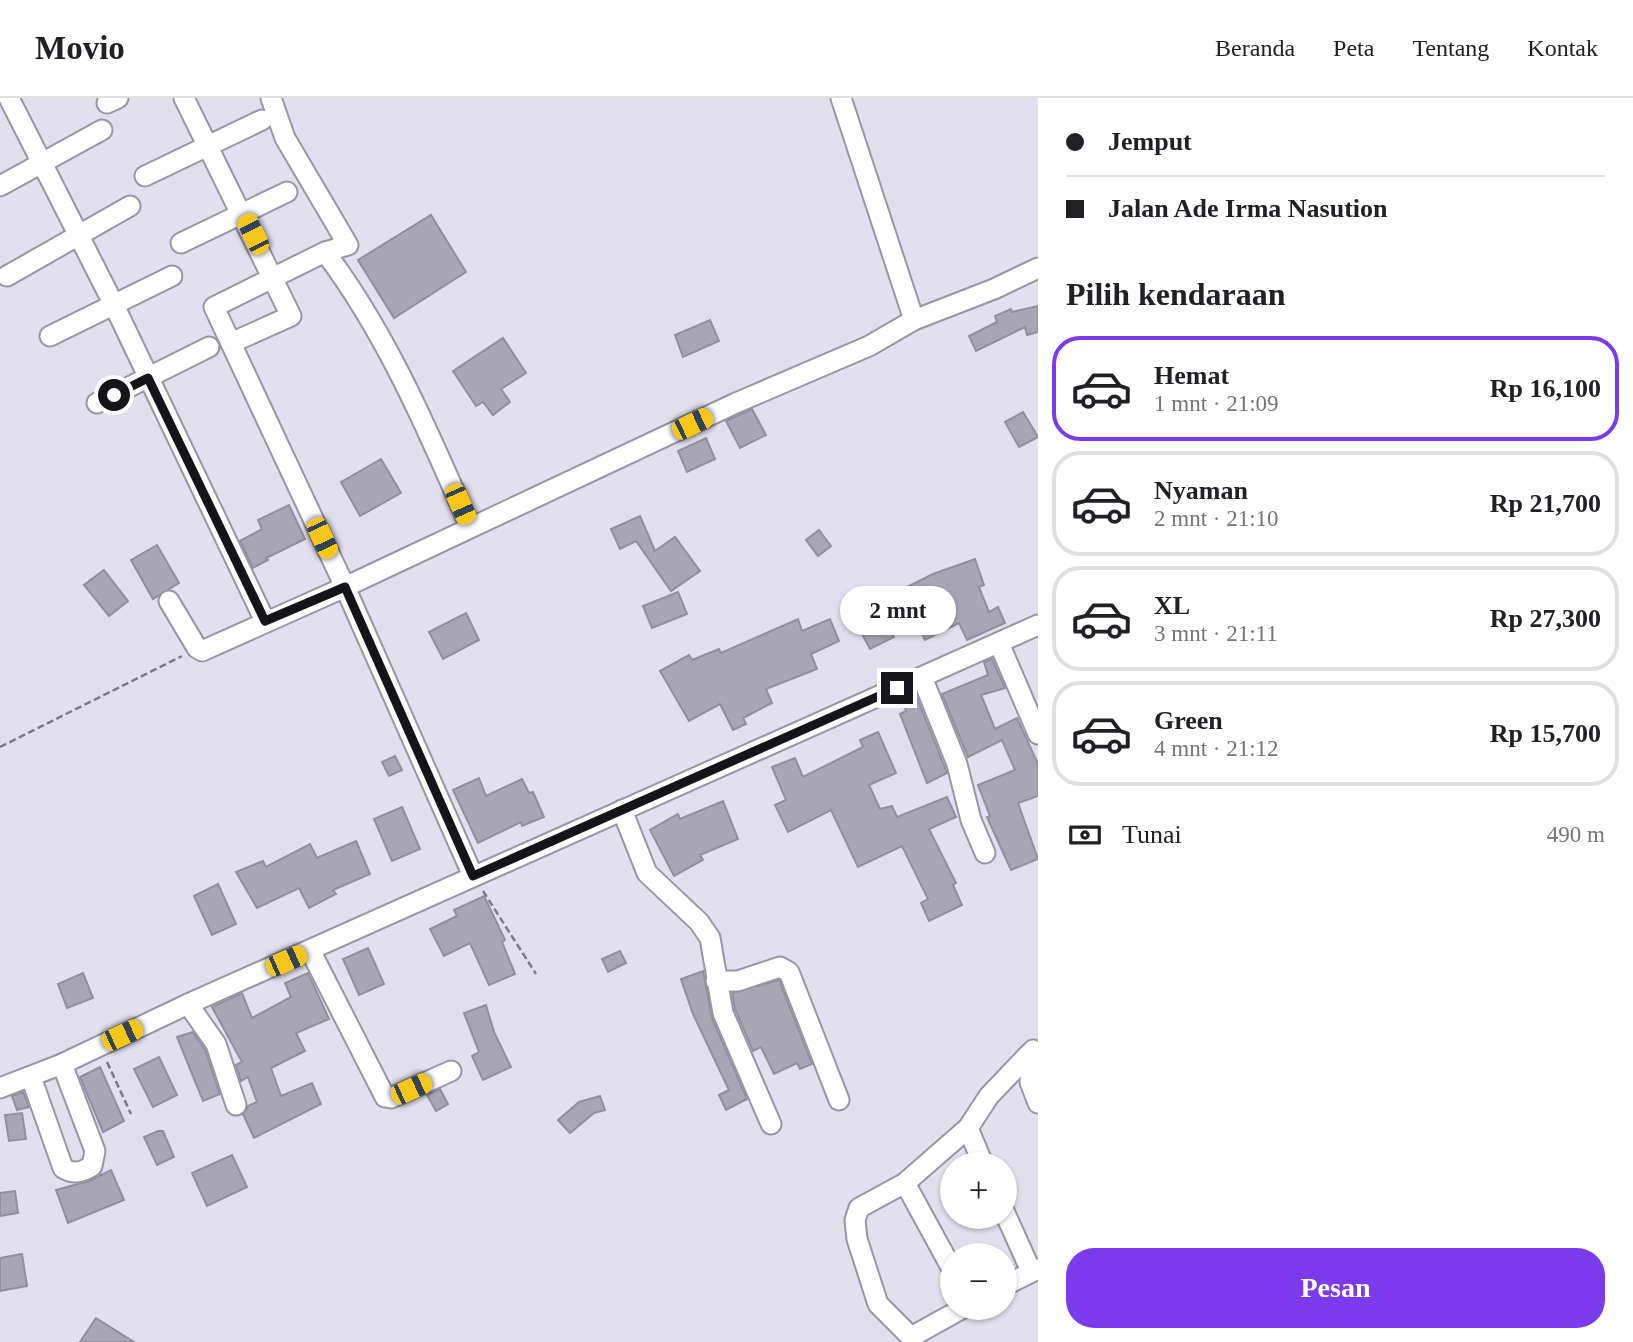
<!DOCTYPE html>
<html lang="id">
<head>
<meta charset="utf-8">
<style>
  :root { --surface:#fff; --page:#f2f2f2; --text:#202124; --muted:#757577; --line:#e0e0e0; --accent:#7c3aed }
  body { margin:0; font-family:Georgia,serif; background:var(--page); color:var(--text); height:100vh; display:flex; flex-direction:column; font-size:26px; white-space:nowrap }
  * { box-sizing:border-box; margin:0 }
  p { font-size:23px; color:var(--muted) }
  .icon { flex:none; width:38px; height:38px; fill:none; stroke:currentColor; stroke-width:2; stroke-linecap:round; stroke-linejoin:round }
  .map { position:relative; flex:1; overflow:hidden }
  .side { display:flex; flex-direction:column; background:var(--surface); width:595px }
  .side>* { flex:none }
  .hud { display:grid; align-content:center; height:154px; padding:0 28px; background:var(--surface) }
  .tools { position:absolute; left:940px; top:1054px; display:grid; gap:14px }
  .tools a { display:grid; place-items:center; width:77px; height:77px; border-radius:50%; background:var(--surface); box-shadow:0 2px 5px #0004; font-size:35px }
  .end { position:absolute; width:32px; height:32px; margin:-16px; border:9px solid #151419; background:#fff; box-shadow:0 0 0 4px #fff }
  .from { border-radius:50% }
  .bubble { position:absolute; height:49px; border-radius:24px; background:var(--surface); box-shadow:0 2px 5px #0004; font-size:23px; font-weight:700; line-height:49px; text-align:center }
  .car { position:absolute; width:21px; height:42px; margin:-21px -10px; border-radius:9px; box-shadow:0 0 5px 2px #0007; background:linear-gradient(#f5c518 24%,#345 0 40%,#f5c518 0 76%,#345 0 86%,#f5c518 0) }
  .hud b { display:flex; align-items:center; gap:24px; height:66px; font-size:26px }
  .hud b+b { border-top:2px solid var(--line) }
  .hud i { width:18px; height:18px; background:var(--text) }
  ul { padding:0; list-style:none }
  li { display:flex; align-items:center; gap:21px; height:105px; margin:0 14px 10px; padding:0 14px; border:4px solid var(--line); border-radius:28px }
  li div { flex:1 }
  li b { display:block; font-size:26px }
  li em { font-style:normal; font-weight:700 }
  li.current { border-color:var(--accent) }
  li>.icon { width:63px; height:63px; stroke-width:1.5 }
  h2 { padding:0 28px; font-size:32px; line-height:84px }
  .pay { display:flex; align-items:center; gap:18px; height:77px; padding:0 28px; font-size:26px }
  .pay p { margin-inline-start:auto }
  .primary-button { display:flex; gap:14px; margin-top:auto; padding:14px 28px }
  .primary-button a { flex:1; height:80px; border-radius:28px; background:var(--accent); color:#fff; font-size:28px; font-weight:700; line-height:80px; text-align:center }
  header { display:flex; align-items:center; gap:42px; box-sizing:border-box; height:98px; padding:0 35px; background:var(--surface); border-bottom:2px solid var(--line) }
  header strong { font-size:33px }
  nav { display:flex; gap:38px; margin-inline-start:auto; font-size:24px }
  main { display:flex; flex:1; min-height:0 }
  .map>svg:first-child { display:block }
  .building { fill:#a9a6b3; stroke:#918f9c; stroke-width:2 }
  .lines { fill:none; stroke-linecap:round; stroke-linejoin:round }
  .minor-casing { stroke:#9896a3; stroke-width:23 }
  .path { stroke:#7d7c85; stroke-width:2.5; stroke-dasharray:7 3.5; stroke-linecap:butt }
  .minor { stroke:#fff; stroke-width:19 }
  .route { stroke:#151419; stroke-width:9 }
</style>
</head>
<body>
<header>
<strong>Movio</strong>
<nav><a>Beranda</a><a>Peta</a><a>Tentang</a><a>Kontak</a></nav>
</header>
<main>
<div class="map">
<svg width="1038" height="1244" viewBox="0 0 1038 1244">
  <rect width="100%" height="100%" fill="#e2e0ed"/>
  <g class="building">
    <path d="M431 117 466 174 394 220 358 162Z"/>
    <path d="M1038 208V234L1027 237 1025 229 976 253 969 238 997 224 995 218 1011 211 1012 214Z"/>
    <path d="M710 222 719 243 683 259 675 237Z"/>
    <path d="M503 240 526 275 501 291 510 304 493 317 483 304 476 308 453 273Z"/>
    <path d="M752 311 766 337 740 350 726 323Z"/>
    <path d="M1023 314 1038 339 1019 349 1005 324Z"/>
    <path d="M706 340 715 361 687 374 678 353Z"/>
    <path d="M381 361 401 395 360 418 341 384Z"/>
    <path d="M289 407 305 441 266 460 268 462 253 470 240 443 262 431 258 422Z"/>
    <path d="M640 418 655 453 675 439 700 473 671 493 636 443 620 451 611 431Z"/>
    <path d="M819 432 831 448 818 458 806 442Z"/>
    <path d="M157 447 179 485 153 501 131 462Z"/>
    <path d="M975 461 984 487 979 489 989 514 998 509 1005 525 967 542 959 525 925 542 901 492 933 476Z"/>
    <path d="M104 472 128 503 109 518 84 487Z"/>
    <path d="M869 491 894 539 870 551 845 504Z"/>
    <path d="M678 494 687 516 652 530 643 508Z"/>
    <path d="M466 515 479 542 443 561 429 534Z"/>
    <path d="M798 521 802 533 830 521 839 543 811 556 817 571 766 591 772 605 743 620 746 626 733 632 720 606 689 623 660 573 689 557 692 562 719 551 721 555Z"/>
    <path d="M992 561 1005 590 981 597 995 631 1017 620 1038 666V698L1018 705 1038 761 1011 772 987 719 990 718 978 687 1015 672 1002 642 968 659 942 596 988 577 984 564Z"/>
    <path d="M915 595 947 675 927 685 900 616 906 613 902 601Z"/>
    <path d="M878 634 896 675 869 687 880 711 892 708 897 719 947 699 956 719 929 731 956 785 953 787 962 807 929 823 921 805 928 801 902 748 858 769 831 712 788 734 775 707 786 702 772 669 795 660 803 679 863 649 860 642Z"/>
    <path d="M395 658 402 672 389 678 382 664Z"/>
    <path d="M479 680 486 698 522 681 529 695 533 694 544 719 522 728 521 724 478 745 453 692Z"/>
    <path d="M723 703 738 741 700 757 703 762 674 778 650 732 678 716 680 721Z"/>
    <path d="M402 709 420 751 392 763 374 721Z"/>
    <path d="M356 743 370 776 333 792 336 796 309 810 299 790 257 810 236 774 263 763 266 769 310 746 317 760Z"/>
    <path d="M218 786 236 826 212 837 194 798Z"/>
    <path d="M484 798 505 842 502 844 515 876 489 887 470 845 444 858 430 831 457 818 454 812Z"/>
    <path d="M368 850 384 886 359 897 343 861Z"/>
    <path d="M620 853 626 865 608 874 602 861Z"/>
    <path d="M703 873 712 920 747 1001 726 1012 719 997 729 992 693 916 681 881Z"/>
    <path d="M83 875 93 900 67 910 58 886Z"/>
    <path d="M308 875 329 921 296 935 305 953 271 970 281 998 312 985 321 1006 254 1040 243 1016 248 1008 257 1004 248 979 241 983 236 967 242 964 212 909 242 895 252 920 291 899 285 885Z"/>
    <path d="M779 882 812 966 800 971 797 965 774 976 761 949 753 953 735 911 732 895Z"/>
    <path d="M486 907 494 934 511 969 483 982 472 958 479 954 464 915Z"/>
    <path d="M193 934 205 952 220 996 203 1003 177 939Z"/>
    <path d="M159 959 177 997 153 1009 134 971Z"/>
    <path d="M100 969 124 1023 103 1034 80 979Z"/>
    <path d="M440 991 448 1006 436 1013 427 997Z"/>
    <path d="M23 994 29 1009 17 1012 12 998Z"/>
    <path d="M600 998 605 1012 594 1015 570 1035 558 1022 579 1004Z"/>
    <path d="M22 1015 26 1041 9 1043 5 1017Z"/>
    <path d="M158 1033H163L174 1059 157 1067 144 1039Z"/>
    <path d="M232 1057 247 1089 207 1108 192 1075Z"/>
    <path d="M111 1072 124 1102 68 1125 56 1092 89 1083Z"/>
    <path d="M15 1093 18 1115 0 1118V1095Z"/>
    <path d="M22 1156 27 1188 0 1193V1160Z"/>
    <path d="M96 1220 134 1244H80Z"/>
  </g>
  <g class="lines">
    <defs>
      <g id="minor">
        <path d="M9 0 114 207 265 523"/>
        <path d="M184 0 291 218 231 245"/>
        <path d="M271 0 285 40 348 147 325 154C387 236 429 335 470 429"/>
        <path d="M841 0 914 222"/>
        <path d="M107 5 118 0"/>
        <path d="M145 78 262 22"/>
        <path d="M0 88 102 32"/>
        <path d="M181 145 287 94"/>
        <path d="M7 178 130 108"/>
        <path d="M50 238 172 178"/>
        <path d="M97 305 209 249"/>
        <path d="M169 503 197 550 202 553 345 489 214 209 325 154"/>
        <path d="M999 545 1038 636"/>
        <path d="M922 579 957 666 971 722 985 755"/>
        <path d="M622 712 647 775 699 824 710 840 723 915 771 1026"/>
        <path d="M473 778 345 489 736 305 869 248 914 222 994 191 1038 170"/>
        <path d="M310 852 385 999 391 1000 451 973"/>
        <path d="M716 883H738L780 869 789 874 839 1002"/>
        <path d="M188 906 216 946 236 1007"/>
        <path d="M1033 952 1030 984 1038 1005"/>
        <path d="M31 979 63 1070C74 1077 82 1074 92 1068L95 1053 62 966"/>
        <path d="M0 990 62 966 188 906 1038 527"/>
        <path d="M968 1030 983 1066"/>
        <path d="M905 1085 952 1171"/>
        <path d="M1004 1113 1031 1173"/>
        <path d="M1004 1188 1038 1171"/>
        <path d="M965 1209 911 1239 878 1206 857 1141 855 1122 859 1110 905 1085 968 1030 989 998 1030 955"/>
      </g>
    </defs>
    <use href="#minor" class="minor-casing"/>
    <g class="path">
      <path d="M0 649 182 558"/>
      <path d="M483 793 536 876"/>
      <path d="M107 964 131 1016"/>
    </g>
    <use href="#minor" class="minor"/>
  </g>
  <g class="lines">
    <path class="route" d="M114 297 148 280 265 523 345 489 473 778 897 590"/>
  </g>
</svg>
<div class="tools">
<a>+</a>
<a>−</a>
</div>
<i class="end from" style="left:114px;top:297px"></i>
<i class="end" style="left:897px;top:590px"></i>
<div class="bubble" style="left:840px;top:488px;width:116px">2 mnt</div>
<i class="car" style="left:253px;top:136px;rotate:334deg"></i>
<i class="car" style="left:692px;top:326px;rotate:64deg"></i>
<i class="car" style="left:460px;top:406px;rotate:156deg"></i>
<i class="car" style="left:322px;top:440px;rotate:155deg"></i>
<i class="car" style="left:286px;top:863px;rotate:66deg"></i>
<i class="car" style="left:122px;top:937px;rotate:65deg"></i>
<i class="car" style="left:411px;top:991px;rotate:65deg"></i>
</div>
<section class="side">
<div class="hud">
<b><i class="from"></i>Jemput</b>
<b><i></i>Jalan Ade Irma Nasution</b>
</div>
<h2>Pilih kendaraan</h2>
<ul>
<li class="current"><svg class="icon" aria-label="car" viewBox="0 0 24 24"><path d="M5 17H2v-5l4-1 3-4h7l3 4 3 1v5h-3M9 17h6M6 11h13"/><circle cx="7" cy="17" r="2"/><circle cx="17" cy="17" r="2"/></svg><div><b>Hemat</b><p>1 mnt · 21:09</p></div><em>Rp 16,100</em></li>
<li><svg class="icon" aria-label="car" viewBox="0 0 24 24"><path d="M5 17H2v-5l4-1 3-4h7l3 4 3 1v5h-3M9 17h6M6 11h13"/><circle cx="7" cy="17" r="2"/><circle cx="17" cy="17" r="2"/></svg><div><b>Nyaman</b><p>2 mnt · 21:10</p></div><em>Rp 21,700</em></li>
<li><svg class="icon" aria-label="car" viewBox="0 0 24 24"><path d="M5 17H2v-5l4-1 3-4h7l3 4 3 1v5h-3M9 17h6M6 11h13"/><circle cx="7" cy="17" r="2"/><circle cx="17" cy="17" r="2"/></svg><div><b>XL</b><p>3 mnt · 21:11</p></div><em>Rp 27,300</em></li>
<li><svg class="icon" aria-label="car" viewBox="0 0 24 24"><path d="M5 17H2v-5l4-1 3-4h7l3 4 3 1v5h-3M9 17h6M6 11h13"/><circle cx="7" cy="17" r="2"/><circle cx="17" cy="17" r="2"/></svg><div><b>Green</b><p>4 mnt · 21:12</p></div><em>Rp 15,700</em></li>
</ul>
<div class="pay"><svg class="icon" aria-label="cash" viewBox="0 0 24 24"><path d="M3 7h18v10H3z"/><circle cx="12" cy="12" r="2"/></svg>Tunai<p>490 m</p></div>
<div class="primary-button"><a>Pesan</a></div>
</section>
</main>
</body>
</html>
